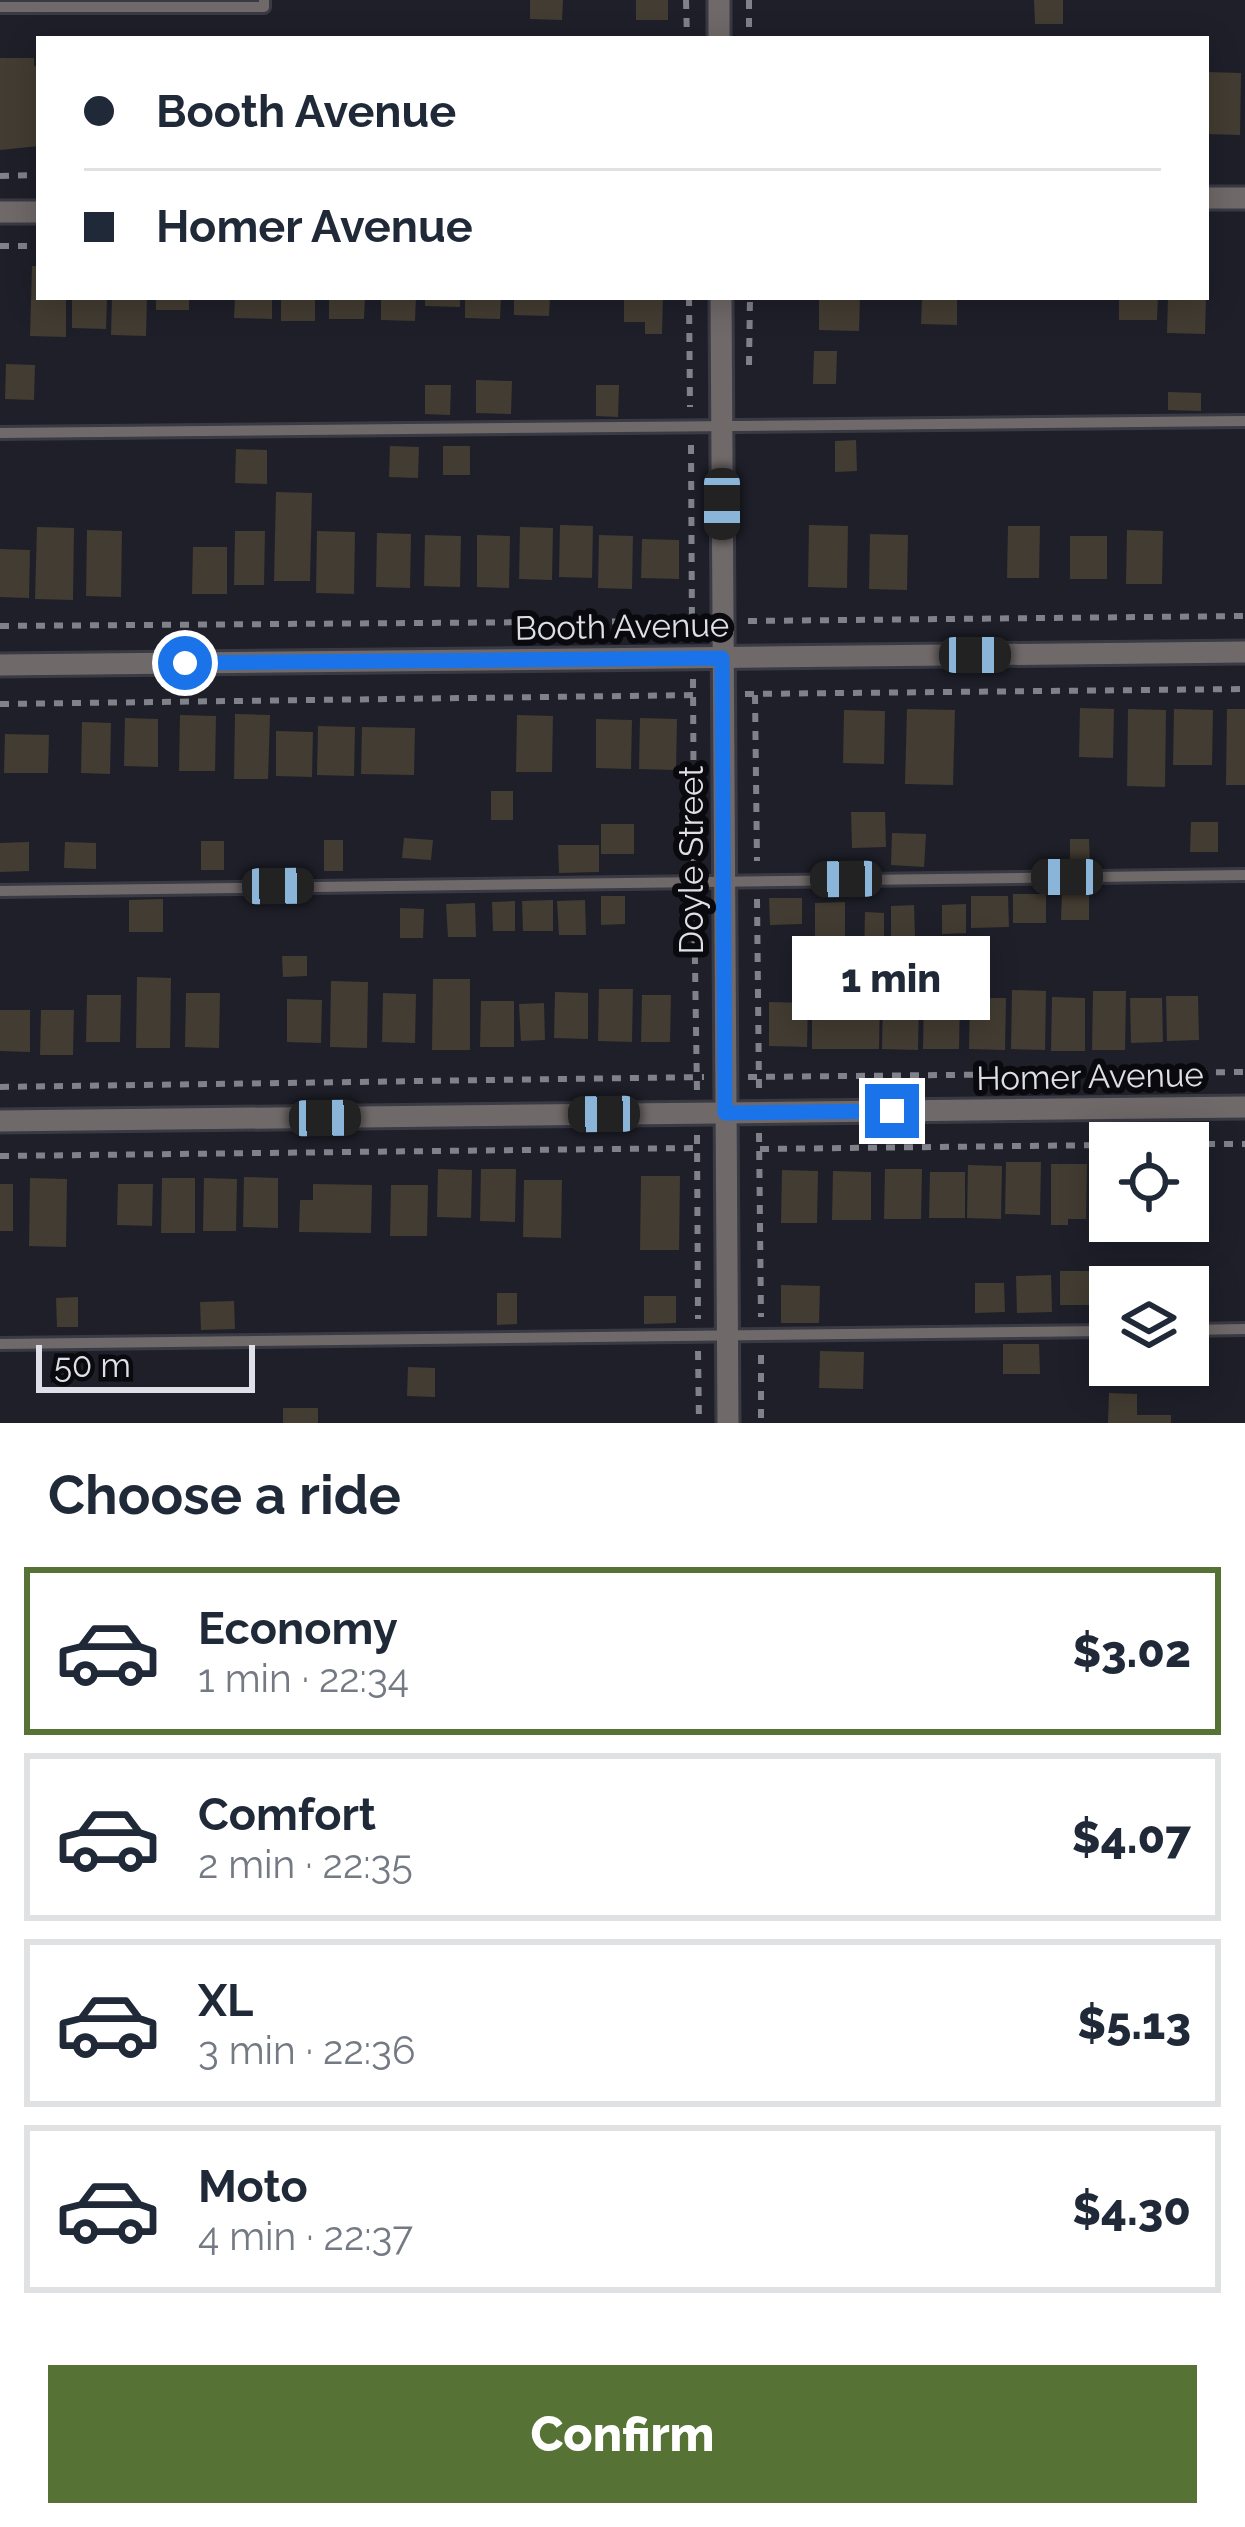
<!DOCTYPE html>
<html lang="en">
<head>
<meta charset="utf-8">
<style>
  :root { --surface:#fff; --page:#f2f2f3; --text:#1f2937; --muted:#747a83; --line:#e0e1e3; --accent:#577235 }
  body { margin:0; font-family:Raleway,sans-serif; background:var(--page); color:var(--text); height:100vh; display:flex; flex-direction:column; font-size:45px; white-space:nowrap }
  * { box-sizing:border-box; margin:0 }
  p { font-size:39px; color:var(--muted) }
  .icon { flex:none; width:66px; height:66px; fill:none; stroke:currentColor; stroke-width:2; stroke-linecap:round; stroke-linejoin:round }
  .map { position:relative; height:1423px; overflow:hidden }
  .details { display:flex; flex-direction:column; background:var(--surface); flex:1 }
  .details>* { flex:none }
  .guide { position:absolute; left:36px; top:36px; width:1173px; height:264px; border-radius:0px; box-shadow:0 6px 30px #0003; display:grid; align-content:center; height:264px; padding:0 48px; background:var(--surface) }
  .buttons { position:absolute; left:1089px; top:1122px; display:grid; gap:24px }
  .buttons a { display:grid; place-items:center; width:120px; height:120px; border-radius:0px; background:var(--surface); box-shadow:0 6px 30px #0003; font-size:60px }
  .scale { position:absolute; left:36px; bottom:30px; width:219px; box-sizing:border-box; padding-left:12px; border:6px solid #dfe0e7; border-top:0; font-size:33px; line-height:42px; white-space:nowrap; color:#dfe0e7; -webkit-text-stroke:9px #09090e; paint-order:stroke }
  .end { position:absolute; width:54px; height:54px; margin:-27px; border:15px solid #1a73e8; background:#fff; box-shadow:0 0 0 6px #fff }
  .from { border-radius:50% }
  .bubble { position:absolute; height:84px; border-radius:0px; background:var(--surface); box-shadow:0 6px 30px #0003; font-size:39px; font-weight:800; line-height:84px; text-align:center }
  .car { position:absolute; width:36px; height:72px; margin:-36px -18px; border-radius:15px; box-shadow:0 0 9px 3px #0007; background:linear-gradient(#222 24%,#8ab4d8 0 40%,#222 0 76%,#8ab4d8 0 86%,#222 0) }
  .guide b { display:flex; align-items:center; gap:42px; height:114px; font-size:45px }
  .guide b+b { border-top:3px solid var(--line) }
  .guide i { width:30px; height:30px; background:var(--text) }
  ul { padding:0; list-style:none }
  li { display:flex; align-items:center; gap:36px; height:168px; margin:0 24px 18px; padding:0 24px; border:6px solid var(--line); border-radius:0px }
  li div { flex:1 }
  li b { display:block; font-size:45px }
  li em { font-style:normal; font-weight:800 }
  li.active { border-color:var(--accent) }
  li>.icon { width:108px; height:108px; stroke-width:1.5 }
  h2 { padding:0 48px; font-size:54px; line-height:144px }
  .cta { display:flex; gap:24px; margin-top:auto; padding:24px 48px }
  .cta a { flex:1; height:138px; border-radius:0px; background:var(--accent); color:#fff; font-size:48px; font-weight:800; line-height:138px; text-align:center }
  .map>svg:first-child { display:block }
  .building { fill:#433c32 }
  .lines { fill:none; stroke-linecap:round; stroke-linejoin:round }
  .lane-casing { stroke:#393a44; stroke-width:16 }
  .street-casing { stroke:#393a44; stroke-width:27 }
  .path { stroke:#808189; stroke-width:6; stroke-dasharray:9 9; stroke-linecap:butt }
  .lane { stroke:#70696a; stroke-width:10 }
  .street { stroke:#70696a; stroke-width:21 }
  .route { stroke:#1a73e8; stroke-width:15 }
  .labels { text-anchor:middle; stroke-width:12; stroke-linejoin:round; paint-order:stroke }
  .street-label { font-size:33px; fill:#dfe0e7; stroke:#09090e }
</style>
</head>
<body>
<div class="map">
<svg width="1245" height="1423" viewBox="0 0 1245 1423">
  <rect width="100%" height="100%" fill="#1e1f29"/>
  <g class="building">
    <path d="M530 0H563L562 20 530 19Z"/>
    <rect x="636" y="0" width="32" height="20"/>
    <path d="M1034 0H1063V24H1035Z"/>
    <path d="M0 58H34V66L39 67V146L0 150Z"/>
    <path d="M1207 72 1241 73 1240 135 1206 134Z"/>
    <path d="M32 266H39V297H66V337L30 336Z"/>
    <path d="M72 297H107L106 329 72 328Z"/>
    <path d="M112 297H147L146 336 111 335Z"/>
    <rect x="156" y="297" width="33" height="13"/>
    <path d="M235 297H272V319L234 318Z"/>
    <rect x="281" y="297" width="34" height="24"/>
    <path d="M329 297H365L364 319H329Z"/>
    <path d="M381 297H416L415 321 381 320Z"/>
    <path d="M425 297H460V307L425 306Z"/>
    <path d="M465 297H501L500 319 465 318Z"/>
    <path d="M514 297H550L549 316 514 315Z"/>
    <path d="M624 297H663L662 334H645V322H624Z"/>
    <path d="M819 297H860L859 331 819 330Z"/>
    <path d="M922 297H957V325L921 324Z"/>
    <path d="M1119 297H1158L1157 320H1119Z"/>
    <path d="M1168 297H1206L1205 334 1167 333Z"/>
    <path d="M814 351H837L836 384H813Z"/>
    <path d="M6 364 35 365 34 400 5 399Z"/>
    <path d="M476 380 512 381 511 414 476 413Z"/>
    <path d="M425 385H451L450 415 425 414Z"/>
    <path d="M596 385H619L618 417 596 416Z"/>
    <path d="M1168 392 1201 393V411L1168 410Z"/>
    <path d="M856 440 857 471 835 472V441Z"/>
    <path d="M390 446 419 447 418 478 389 477Z"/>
    <rect x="443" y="446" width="27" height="29"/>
    <path d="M236 449 267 450V484L235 483Z"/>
    <path d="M276 492 312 493 310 581H274Z"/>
    <path d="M560 525 593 526 592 578 559 577Z"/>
    <path d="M809 525 848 526 847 588 808 587Z"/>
    <path d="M1008 526H1040L1039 578H1007Z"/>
    <path d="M37 527 74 528 73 600 35 599Z"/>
    <path d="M520 527 553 528 552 580 519 579Z"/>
    <path d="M87 530 122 531 121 597 86 596Z"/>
    <path d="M1127 530 1163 531 1162 584H1126Z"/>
    <path d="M235 531H265L264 585H234Z"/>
    <path d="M317 531 355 532 354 594 316 593Z"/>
    <path d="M377 533 411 534 410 588 376 587Z"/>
    <path d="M870 534 908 535 907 590 869 589Z"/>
    <path d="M425 535 461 536 460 587 424 586Z"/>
    <path d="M477 535 510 536 509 588 477 587Z"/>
    <path d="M599 535 633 536 632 589 598 588Z"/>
    <rect x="1070" y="536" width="37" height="43"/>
    <path d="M642 539 679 540V579L641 578Z"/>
    <path d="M193 547H227V594H192Z"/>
    <path d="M0 549 30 550 29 598 0 597Z"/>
    <path d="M1080 708 1114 709 1113 758 1079 757Z"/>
    <path d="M907 709 955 710 953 785 905 784Z"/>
    <path d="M1128 709 1166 710 1165 787 1127 786Z"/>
    <path d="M1174 709 1213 710 1212 765H1173Z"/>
    <path d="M1227 709H1245V785H1226Z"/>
    <path d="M844 710 885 711 884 764 843 763Z"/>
    <path d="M235 714 270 715 268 779H234Z"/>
    <path d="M180 715 216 716 215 771H179Z"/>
    <path d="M517 715 553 716 552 772H516Z"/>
    <path d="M125 718 158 719V767L124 766Z"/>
    <path d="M640 718 677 719 676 770 639 769Z"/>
    <path d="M596 719 632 720 631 769 596 768Z"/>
    <path d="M82 722 111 723 110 774 81 773Z"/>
    <path d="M318 726 355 727 354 776 317 775Z"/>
    <path d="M362 727 415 728 414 775 361 774Z"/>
    <path d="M276 731 313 732 312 777 276 776Z"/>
    <path d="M5 734 49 735 48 773H4Z"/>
    <rect x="491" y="791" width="22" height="29"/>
    <path d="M851 812H885L886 847 852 848Z"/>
    <path d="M1191 822H1218V852H1190Z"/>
    <rect x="601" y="824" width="33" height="30"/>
    <path d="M892 833 926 834 924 867 891 865Z"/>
    <path d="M404 838 433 840 431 860 402 858Z"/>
    <path d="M1070 839H1089L1090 867H1070Z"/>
    <rect x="324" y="840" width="19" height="31"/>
    <rect x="201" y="841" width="23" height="29"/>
    <path d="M29 842V871L0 872V843Z"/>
    <path d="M65 842 96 843V869L64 868Z"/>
    <path d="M558 845H599V872L559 873Z"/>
    <path d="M1062 892 1089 893V920H1061Z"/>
    <rect x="1013" y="894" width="33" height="29"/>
    <path d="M601 896H625V924L601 925Z"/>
    <path d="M971 896H1008L1009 927 971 928Z"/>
    <path d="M769 898H802V924L770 925Z"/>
    <path d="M163 899V932H129V900Z"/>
    <path d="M553 900V931H523L522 901Z"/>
    <path d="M585 900 586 935H559L557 901Z"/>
    <path d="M515 901V931H493L492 902Z"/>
    <path d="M845 902V937H815V903Z"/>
    <path d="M475 903 476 937H448L446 904Z"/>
    <path d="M966 904V933L942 934V905Z"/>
    <path d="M914 905 915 936 891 937V906Z"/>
    <path d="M400 908 424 909 423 938H400Z"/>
    <path d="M865 912 884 913V958L864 957Z"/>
    <path d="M282 956H307V976L283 977Z"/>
    <path d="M137 977 171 978 170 1048H136Z"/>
    <path d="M433 979H470V1050H432Z"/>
    <path d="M331 981 368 982 367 1048 330 1047Z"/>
    <path d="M599 989H633L632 1042 598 1041Z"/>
    <path d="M1012 990 1046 991 1045 1050 1011 1049Z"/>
    <path d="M1093 991H1126L1125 1050H1092Z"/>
    <path d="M555 992 588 993V1039L554 1038Z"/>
    <path d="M186 993H220L219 1048 185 1047Z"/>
    <path d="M383 993 416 994 415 1043 382 1042Z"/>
    <path d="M87 995H121L120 1042H86Z"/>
    <path d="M642 995H671L670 1042H641Z"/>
    <path d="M1166 996H1198L1199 1040 1167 1041Z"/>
    <path d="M812 997H880L879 1049H812Z"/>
    <path d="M883 997 919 998 918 1050 882 1049Z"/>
    <path d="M924 997H960L959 1049H923Z"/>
    <path d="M1052 997 1085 998V1051H1051Z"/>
    <path d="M970 998H1006L1005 1050 969 1049Z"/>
    <path d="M1130 998H1162L1163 1042 1131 1043Z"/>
    <path d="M287 999 322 1000 321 1043 287 1042Z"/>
    <path d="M481 1001H514V1047H480Z"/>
    <path d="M769 1002 808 1003 807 1047 769 1046Z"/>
    <path d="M544 1003 545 1040 521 1041 519 1004Z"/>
    <path d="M0 1010H30V1052L0 1051Z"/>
    <path d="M41 1010H74L73 1055H40Z"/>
    <path d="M1006 1162H1041L1040 1215 1005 1214Z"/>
    <path d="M1051 1164H1087L1086 1219H1068V1225H1051Z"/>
    <path d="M1092 1164H1110V1217L1092 1216Z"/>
    <path d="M968 1165 1002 1166 1001 1219 967 1218Z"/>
    <path d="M1188 1168 1208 1169 1207 1217 1188 1216Z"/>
    <path d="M438 1169 472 1170 471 1218 437 1217Z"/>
    <path d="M481 1169H516L515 1222 480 1221Z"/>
    <path d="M885 1169H922L921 1219H884Z"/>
    <path d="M782 1170 818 1171 817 1223H781Z"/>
    <path d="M833 1171 871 1172V1220H832Z"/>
    <path d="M930 1172H965V1218H929Z"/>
    <path d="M641 1176H680L679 1250H640Z"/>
    <path d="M244 1177 278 1178V1228L243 1227Z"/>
    <path d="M30 1178 67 1179 66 1247 29 1246Z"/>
    <path d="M162 1178H195V1233H161Z"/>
    <path d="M204 1178 237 1179 236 1231H203Z"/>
    <path d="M524 1180H562L561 1238 523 1237Z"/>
    <rect x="0" y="1184" width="13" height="47"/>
    <path d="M118 1184H153L152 1226 117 1225Z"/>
    <path d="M313 1184 372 1185 371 1233 299 1232 300 1200H313Z"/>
    <path d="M391 1185H428L427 1236H390Z"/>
    <rect x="1060" y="1271" width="30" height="34"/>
    <path d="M1051 1275 1052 1312 1017 1313 1016 1276Z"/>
    <path d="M975 1283H1004L1005 1312 975 1313Z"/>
    <path d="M781 1285 820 1286 819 1323H781Z"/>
    <path d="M497 1293H517V1324L497 1325Z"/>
    <path d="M644 1296H676V1323L644 1324Z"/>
    <path d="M78 1297V1327H57L56 1298Z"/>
    <path d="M234 1301 235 1329 201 1330 200 1302Z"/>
    <path d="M1003 1344H1039L1040 1374H1003Z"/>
    <path d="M820 1351 864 1352 863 1389 819 1388Z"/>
    <path d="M408 1367 435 1368V1397L407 1396Z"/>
    <path d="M1109 1393 1137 1394V1415H1171V1423H1108Z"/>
    <rect x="283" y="1408" width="35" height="15"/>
  </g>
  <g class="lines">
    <defs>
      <g id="lane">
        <path d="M0 7H264V0"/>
        <path d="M0 433 1245 421"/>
        <path d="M0 891 1245 875"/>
        <path d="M1188 1330 1245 1329"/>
        <path d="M0 1344 1110 1331"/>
      </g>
      <g id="street">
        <path d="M719 0V39"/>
        <path d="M1206 198H1245"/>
        <path d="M0 212H39"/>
        <path d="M721 297 728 1423"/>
        <path d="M0 665 1245 652"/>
        <path d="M0 1121 1245 1107"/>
      </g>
    </defs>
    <use href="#lane" class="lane-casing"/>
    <use href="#street" class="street-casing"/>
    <g class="path">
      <path d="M686 0 687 39"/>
      <path d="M749 0V39"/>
      <path d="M0 176 39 175"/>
      <path d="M0 246H39"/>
      <path d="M689 297 690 407"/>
      <path d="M749 365 750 297"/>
      <path d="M691 445 692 635"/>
      <path d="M748 621 1245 616"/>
      <path d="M0 626 698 621"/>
      <path d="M693 679 694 863"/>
      <path d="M745 694 1245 689"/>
      <path d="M755 695 757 861"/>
      <path d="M0 704 701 695"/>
      <path d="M757 899 759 1089"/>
      <path d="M694 901 697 1091"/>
      <path d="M748 1077 1245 1072"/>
      <path d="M0 1087 704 1077"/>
      <path d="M759 1133 761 1317"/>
      <path d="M697 1135 698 1319"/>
      <path d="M1188 1144H1245"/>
      <path d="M760 1149 1110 1145"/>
      <path d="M0 1156 698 1148"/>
      <path d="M698 1351 699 1423"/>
      <path d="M761 1355V1423"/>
    </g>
    <use href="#lane" class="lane"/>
    <use href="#street" class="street"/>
  </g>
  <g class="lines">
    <path class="route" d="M185 663 722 658 725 1113 892 1111"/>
  </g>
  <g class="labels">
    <g class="street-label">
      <text transform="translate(622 626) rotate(-1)" y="12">Booth Avenue</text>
      <text transform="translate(691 860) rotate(-90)" y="12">Doyle Street</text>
      <text transform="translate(1090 1076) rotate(-1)" y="12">Homer Avenue</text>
    </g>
  </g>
</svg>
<div class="buttons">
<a><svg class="icon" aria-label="locate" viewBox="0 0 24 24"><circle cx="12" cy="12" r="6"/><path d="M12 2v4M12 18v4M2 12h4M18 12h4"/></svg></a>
<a><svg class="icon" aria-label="layers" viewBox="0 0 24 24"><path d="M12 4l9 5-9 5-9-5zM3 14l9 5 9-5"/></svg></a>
</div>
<div class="scale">50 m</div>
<i class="end from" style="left:185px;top:663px"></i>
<i class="end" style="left:892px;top:1111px"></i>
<div class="bubble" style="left:792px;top:936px;width:198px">1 min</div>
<i class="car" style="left:722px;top:504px;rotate:180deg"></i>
<i class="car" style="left:975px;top:655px;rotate:90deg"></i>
<i class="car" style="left:1067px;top:877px;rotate:270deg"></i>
<i class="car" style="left:846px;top:879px;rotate:269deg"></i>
<i class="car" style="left:278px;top:886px;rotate:89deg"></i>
<i class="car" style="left:604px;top:1114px;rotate:269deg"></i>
<i class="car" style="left:325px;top:1118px;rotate:89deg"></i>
<div class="guide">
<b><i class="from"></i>Booth Avenue</b>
<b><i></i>Homer Avenue</b>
</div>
</div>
<section class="details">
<h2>Choose a ride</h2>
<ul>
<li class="active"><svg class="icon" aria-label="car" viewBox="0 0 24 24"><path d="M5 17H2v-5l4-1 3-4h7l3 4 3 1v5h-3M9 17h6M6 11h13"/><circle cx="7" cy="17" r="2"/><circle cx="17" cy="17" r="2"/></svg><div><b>Economy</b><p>1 min · 22:34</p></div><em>$3.02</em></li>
<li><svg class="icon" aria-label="car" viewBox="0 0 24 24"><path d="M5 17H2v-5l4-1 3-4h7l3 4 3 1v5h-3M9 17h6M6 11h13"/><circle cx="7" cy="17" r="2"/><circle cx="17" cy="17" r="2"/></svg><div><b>Comfort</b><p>2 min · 22:35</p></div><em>$4.07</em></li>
<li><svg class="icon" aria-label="car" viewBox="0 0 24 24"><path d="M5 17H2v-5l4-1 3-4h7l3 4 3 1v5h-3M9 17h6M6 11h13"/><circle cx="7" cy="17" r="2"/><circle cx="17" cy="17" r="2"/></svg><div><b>XL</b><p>3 min · 22:36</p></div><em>$5.13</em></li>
<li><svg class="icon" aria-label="car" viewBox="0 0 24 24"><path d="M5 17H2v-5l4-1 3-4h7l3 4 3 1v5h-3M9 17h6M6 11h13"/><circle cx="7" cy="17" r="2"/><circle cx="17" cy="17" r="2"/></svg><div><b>Moto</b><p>4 min · 22:37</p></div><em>$4.30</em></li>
</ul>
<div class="cta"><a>Confirm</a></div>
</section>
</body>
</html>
